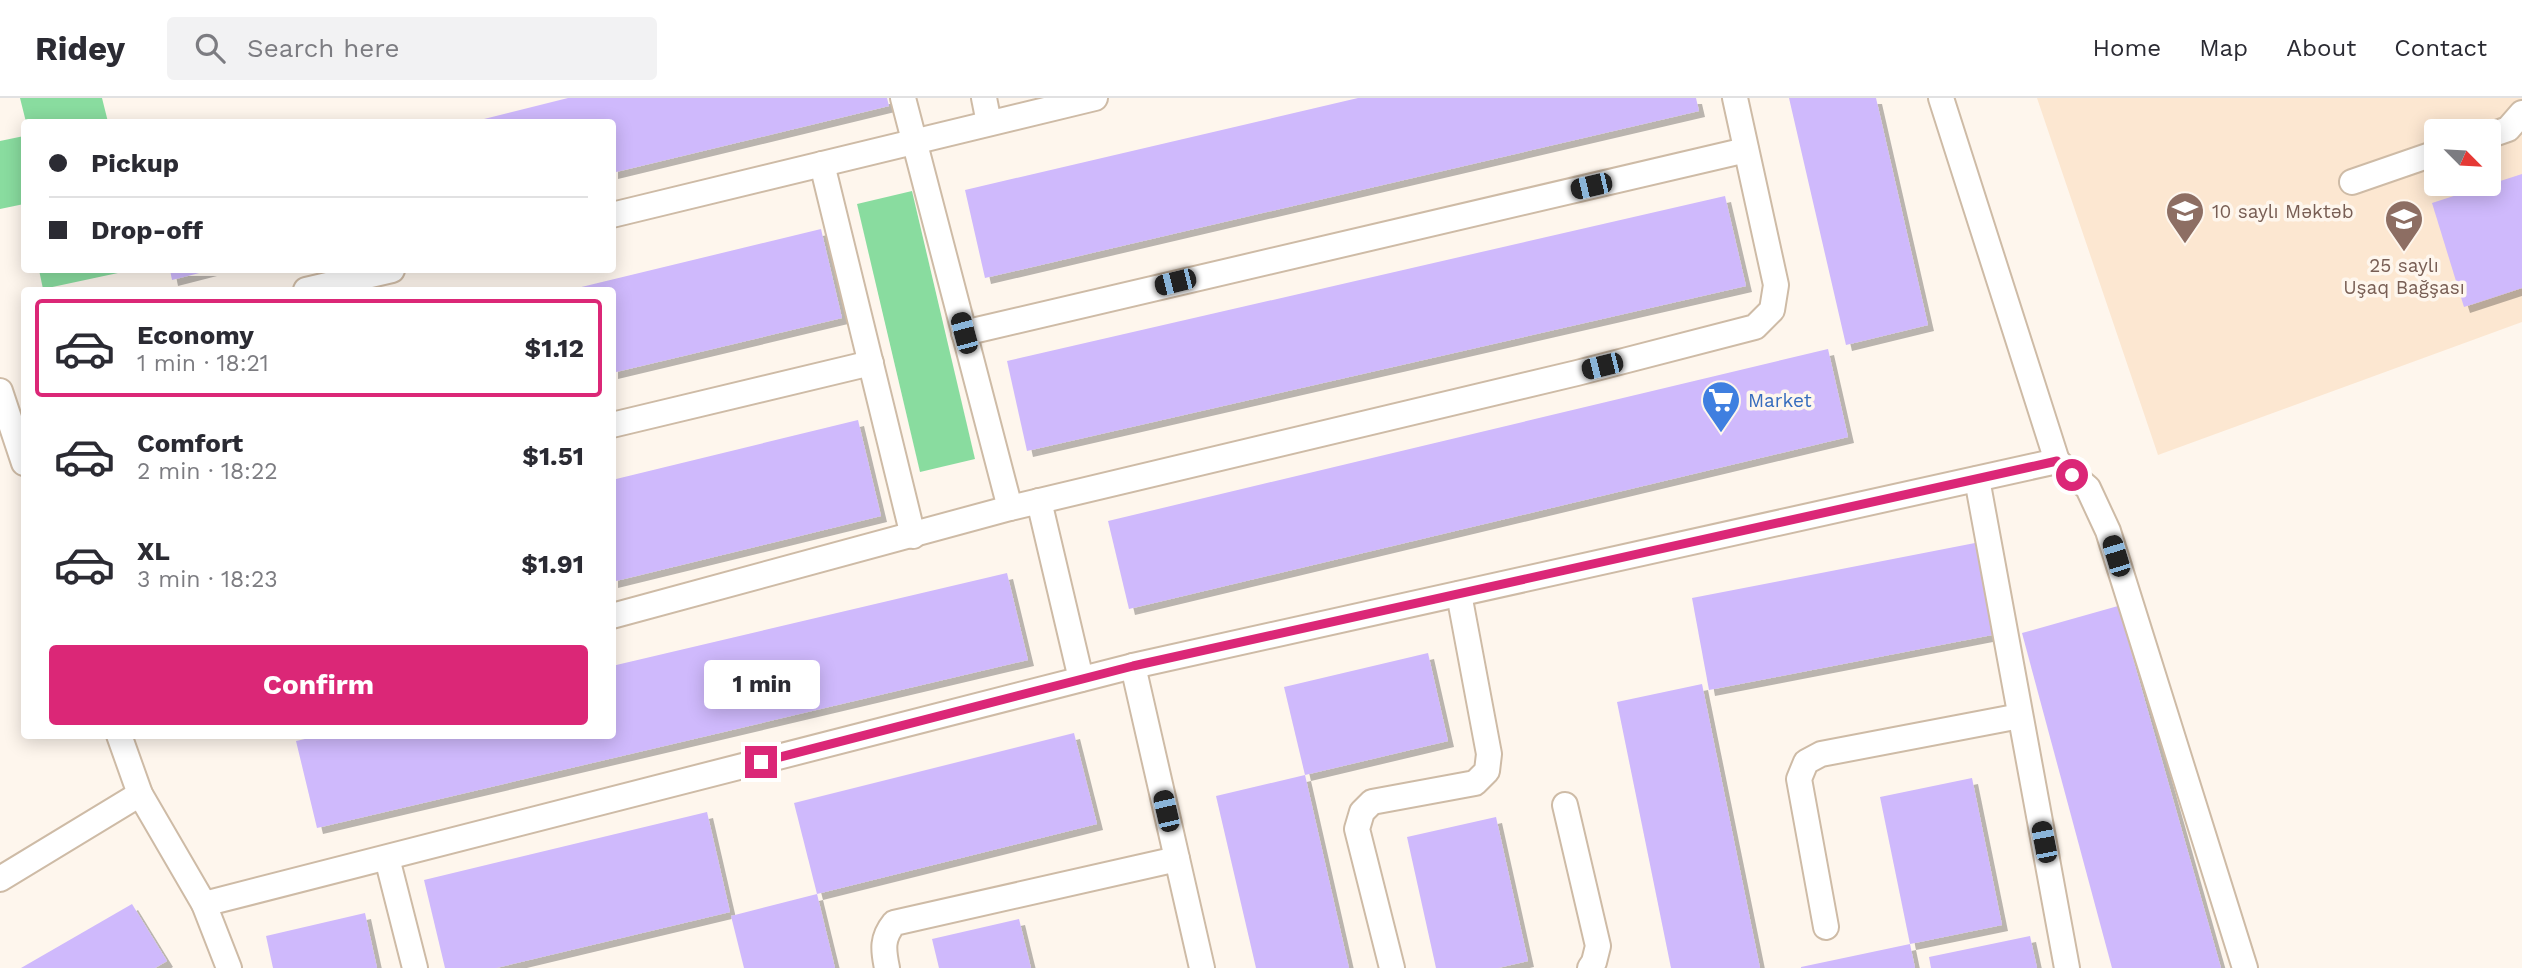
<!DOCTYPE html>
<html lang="en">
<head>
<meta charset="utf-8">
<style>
  :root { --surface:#fff; --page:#f2f2f3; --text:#2b2b33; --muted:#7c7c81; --line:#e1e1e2; --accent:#db2777 }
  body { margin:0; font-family:"Work Sans",sans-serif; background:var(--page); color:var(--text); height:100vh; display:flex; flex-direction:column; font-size:26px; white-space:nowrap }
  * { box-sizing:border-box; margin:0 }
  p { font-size:23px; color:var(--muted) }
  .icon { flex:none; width:38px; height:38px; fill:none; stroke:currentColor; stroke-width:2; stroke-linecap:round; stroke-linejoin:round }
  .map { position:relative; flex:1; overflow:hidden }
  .sheet { position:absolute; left:21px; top:189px; width:595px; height:452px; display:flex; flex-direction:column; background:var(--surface); border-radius:7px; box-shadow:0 4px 18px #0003 }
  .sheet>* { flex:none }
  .guide { position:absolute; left:21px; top:21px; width:595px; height:154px; border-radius:7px; box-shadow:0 4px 18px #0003; display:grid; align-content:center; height:154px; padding:0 28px; background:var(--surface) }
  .needle { width:46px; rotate:114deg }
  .buttons { position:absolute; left:2424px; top:21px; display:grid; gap:14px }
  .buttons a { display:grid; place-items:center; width:77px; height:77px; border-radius:7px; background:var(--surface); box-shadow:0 4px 18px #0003; font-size:35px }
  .end { position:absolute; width:32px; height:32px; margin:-16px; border:9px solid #db2777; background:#fff; box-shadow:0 0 0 4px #fff }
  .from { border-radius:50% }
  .bubble { position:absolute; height:49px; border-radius:7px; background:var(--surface); box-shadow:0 4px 18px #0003; font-size:23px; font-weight:700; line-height:49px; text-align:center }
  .car { position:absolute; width:21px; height:42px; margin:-21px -10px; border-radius:9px; box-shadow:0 0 5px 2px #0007; background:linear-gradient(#222 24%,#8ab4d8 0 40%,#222 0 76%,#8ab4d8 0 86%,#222 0) }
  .guide b { display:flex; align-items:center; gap:24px; height:66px; font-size:26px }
  .guide b+b { border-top:2px solid var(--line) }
  .guide i { width:18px; height:18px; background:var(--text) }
  ul { padding:12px 0 0; list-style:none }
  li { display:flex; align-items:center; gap:21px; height:98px; margin:0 14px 10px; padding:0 14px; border:4px solid transparent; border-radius:7px }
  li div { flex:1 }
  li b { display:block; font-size:26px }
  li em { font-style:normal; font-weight:700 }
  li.selected { border-color:var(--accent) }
  li>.icon { width:63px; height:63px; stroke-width:1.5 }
  .button { display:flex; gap:14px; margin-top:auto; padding:14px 28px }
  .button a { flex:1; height:80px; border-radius:7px; background:var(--accent); color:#fff; font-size:28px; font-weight:700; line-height:80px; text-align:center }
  header { display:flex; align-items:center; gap:42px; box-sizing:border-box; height:98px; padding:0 35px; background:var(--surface); border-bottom:2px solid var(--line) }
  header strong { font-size:33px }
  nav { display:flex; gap:38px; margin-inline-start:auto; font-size:24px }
  .search { width:490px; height:63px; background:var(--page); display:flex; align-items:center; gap:18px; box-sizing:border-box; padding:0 24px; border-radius:7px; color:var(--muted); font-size:26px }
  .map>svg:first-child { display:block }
  .built { fill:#fce7d1; fill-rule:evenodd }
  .green { fill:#89dc9f }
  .building { fill:#cfb9fc; filter:url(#shadow) }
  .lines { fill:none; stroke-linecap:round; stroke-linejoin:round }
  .service-casing { stroke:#cebba6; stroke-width:28 }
  .service { stroke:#fff; stroke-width:24 }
  .route { stroke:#db2777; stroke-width:9 }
  .labels { text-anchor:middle; stroke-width:7; stroke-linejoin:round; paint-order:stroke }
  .education-label { font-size:19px; fill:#785e54; stroke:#fef6ed; text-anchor:start }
  .shop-label { font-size:19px; fill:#366cbe; stroke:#fef6ed; text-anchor:start }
</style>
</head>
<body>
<header>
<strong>Ridey</strong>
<div class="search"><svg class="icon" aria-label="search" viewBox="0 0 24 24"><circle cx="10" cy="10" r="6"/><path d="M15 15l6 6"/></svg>Search here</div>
<nav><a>Home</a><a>Map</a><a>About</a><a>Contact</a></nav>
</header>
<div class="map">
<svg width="2522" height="870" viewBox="0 0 2522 870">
  <defs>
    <filter id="shadow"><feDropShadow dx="6" dy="6" stdDeviation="0" flood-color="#0004"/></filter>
  </defs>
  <rect width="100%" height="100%" fill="#fef6ed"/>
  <path class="built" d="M2037 0H2522V224L2158 357ZM2436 33H2488V86H2436Z"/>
  <g class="green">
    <path d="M20 0H102L108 24H26Z"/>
    <path d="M24 38V106L0 111V43Z"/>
    <path d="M912 93 975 361 920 374 857 106Z"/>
    <path d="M39 172H132L43 191Z"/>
  </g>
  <g class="building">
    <path d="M568 0H887L889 8 612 75V24H472Z"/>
    <path d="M1358 0H1696L1699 13 985 180 965 92Z"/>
    <path d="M1789 0H1876L1928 227 1846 247Z"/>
    <path d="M2522 76V190L2464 209 2432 105Z"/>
    <path d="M1725 98 1746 188 1027 353 1007 263Z"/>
    <path d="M821 131 842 220 612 275V192H569Z"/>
    <path d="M170 172H211L172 182Z"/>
    <path d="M1828 251 1848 339 1129 511 1108 423Z"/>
    <path d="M858 322 881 418 612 484V382Z"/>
    <path d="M1975 445 1992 537 1709 592 1692 500Z"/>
    <path d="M1007 475 1028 562 317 730 296 643 323 637H612V568Z"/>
    <path d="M2118 508 2221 870H2112L2022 535Z"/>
    <path d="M1428 555 1448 643 1305 677 1284 589Z"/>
    <path d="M1702 586 1760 870H1671L1617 604Z"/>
    <path d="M1074 635 1097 726 817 796 794 705Z"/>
    <path d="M1305 677 1349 870H1256L1216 698Z"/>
    <path d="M1972 680 2002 827 1910 846 1880 699Z"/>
    <path d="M707 714 730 814 496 870H445L424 782Z"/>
    <path d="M1496 719 1528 863 1498 870H1436L1407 739Z"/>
    <path d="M817 796 835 870H744L731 818Z"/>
    <path d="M132 806 167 863 155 870H21Z"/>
    <path d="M365 815 377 870H273L266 838Z"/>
    <path d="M1019 821 1031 870H939L932 841Z"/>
    <path d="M2030 838 2037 870H1931L1929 859Z"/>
    <path d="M1910 846 1915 870H1801V869Z"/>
  </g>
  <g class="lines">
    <defs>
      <g id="service">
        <path d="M903 0 1010 410"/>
        <path d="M984 0 989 25"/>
        <path d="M1941 0 2057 363"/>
        <path d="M2488 38 2508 31 2522 15"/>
        <path d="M822 66 913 438"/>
        <path d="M2352 84 2436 55"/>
        <path d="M612 117 1095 0"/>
        <path d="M306 192 392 172"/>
        <path d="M964 235 1746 52"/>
        <path d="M0 293 24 365"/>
        <path d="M612 327 871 265"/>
        <path d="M1977 381 2067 870"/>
        <path d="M1039 403 1081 581"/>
        <path d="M612 518 1010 410 1577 275 1755 229 1772 212 1776 187 1735 0"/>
        <path d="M1133 568 1202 870"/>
        <path d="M119 637 140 696 204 806 229 870"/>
        <path d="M1565 707 1598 848 1594 864 1590 870"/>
        <path d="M387 760 415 870"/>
        <path d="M0 781 140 696"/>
        <path d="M204 806 1133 568 2057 363 2088 390 2108 433 2245 870"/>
        <path d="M1826 829 1799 681 1806 664 1821 656 2020 618"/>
        <path d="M887 870C883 851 882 840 894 825L1177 761"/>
        <path d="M1392 870 1357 731 1362 714 1372 704 1475 685 1487 673 1489 656 1459 496"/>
      </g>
    </defs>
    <use href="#service" class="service-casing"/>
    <use href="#service" class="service"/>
  </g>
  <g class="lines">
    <path class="route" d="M761 664 1133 568 2030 369 2057 363 2072 377"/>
  </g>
  <defs>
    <symbol id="school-pin" viewBox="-11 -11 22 30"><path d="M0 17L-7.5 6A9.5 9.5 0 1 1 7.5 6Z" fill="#8d6e63" stroke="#fef6ed"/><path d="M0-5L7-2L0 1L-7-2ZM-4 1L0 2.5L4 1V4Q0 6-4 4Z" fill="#fff"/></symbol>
    <symbol id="supermarket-pin" viewBox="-11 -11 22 30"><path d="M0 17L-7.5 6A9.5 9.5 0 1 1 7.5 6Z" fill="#3f7fe0" stroke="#fef6ed"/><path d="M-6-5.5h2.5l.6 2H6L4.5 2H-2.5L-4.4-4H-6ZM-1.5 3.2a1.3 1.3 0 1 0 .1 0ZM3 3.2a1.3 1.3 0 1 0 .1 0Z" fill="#fff"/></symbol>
  </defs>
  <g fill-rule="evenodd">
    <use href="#school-pin" x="2163" y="91" width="44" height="60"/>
    <use href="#school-pin" x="2382" y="99" width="44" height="60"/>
    <use href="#supermarket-pin" x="1699" y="280" width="44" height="60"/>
  </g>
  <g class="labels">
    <g class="education-label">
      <text x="2212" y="120">10 saylı Məktəb</text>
      <text x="2404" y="174" text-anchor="middle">25 saylı<tspan x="2404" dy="22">Uşaq Bağşası</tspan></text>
    </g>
    <g class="shop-label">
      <text x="1748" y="309">Market</text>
    </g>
  </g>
</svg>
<div class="buttons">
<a><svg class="needle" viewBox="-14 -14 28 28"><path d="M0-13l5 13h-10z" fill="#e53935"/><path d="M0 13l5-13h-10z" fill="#7c7c81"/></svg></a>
</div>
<i class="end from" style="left:2072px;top:377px"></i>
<i class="end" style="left:761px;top:664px"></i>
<div class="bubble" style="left:704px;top:562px;width:116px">1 min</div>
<i class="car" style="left:1591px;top:88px;rotate:257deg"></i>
<i class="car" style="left:1175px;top:184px;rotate:256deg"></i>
<i class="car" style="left:964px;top:235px;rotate:345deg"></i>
<i class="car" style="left:1602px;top:268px;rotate:256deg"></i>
<i class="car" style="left:2116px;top:458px;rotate:343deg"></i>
<i class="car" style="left:1166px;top:713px;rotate:347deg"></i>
<i class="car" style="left:2044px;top:744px;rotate:349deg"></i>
<div class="guide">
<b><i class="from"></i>Pickup</b>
<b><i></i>Drop-off</b>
</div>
<section class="sheet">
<ul>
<li class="selected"><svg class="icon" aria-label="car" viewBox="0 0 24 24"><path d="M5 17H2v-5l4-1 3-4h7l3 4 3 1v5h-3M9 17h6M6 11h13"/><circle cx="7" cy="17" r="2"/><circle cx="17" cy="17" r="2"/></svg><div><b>Economy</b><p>1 min · 18:21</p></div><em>$1.12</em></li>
<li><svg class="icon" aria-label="car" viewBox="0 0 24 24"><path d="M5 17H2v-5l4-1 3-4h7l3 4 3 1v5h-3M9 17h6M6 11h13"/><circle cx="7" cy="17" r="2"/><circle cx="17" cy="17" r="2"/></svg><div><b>Comfort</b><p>2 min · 18:22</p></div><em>$1.51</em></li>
<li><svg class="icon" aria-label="car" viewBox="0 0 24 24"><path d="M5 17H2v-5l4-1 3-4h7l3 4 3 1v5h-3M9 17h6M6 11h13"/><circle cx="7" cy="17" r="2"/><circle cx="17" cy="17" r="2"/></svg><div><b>XL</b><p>3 min · 18:23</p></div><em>$1.91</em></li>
</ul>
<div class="button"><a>Confirm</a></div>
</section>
</div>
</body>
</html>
